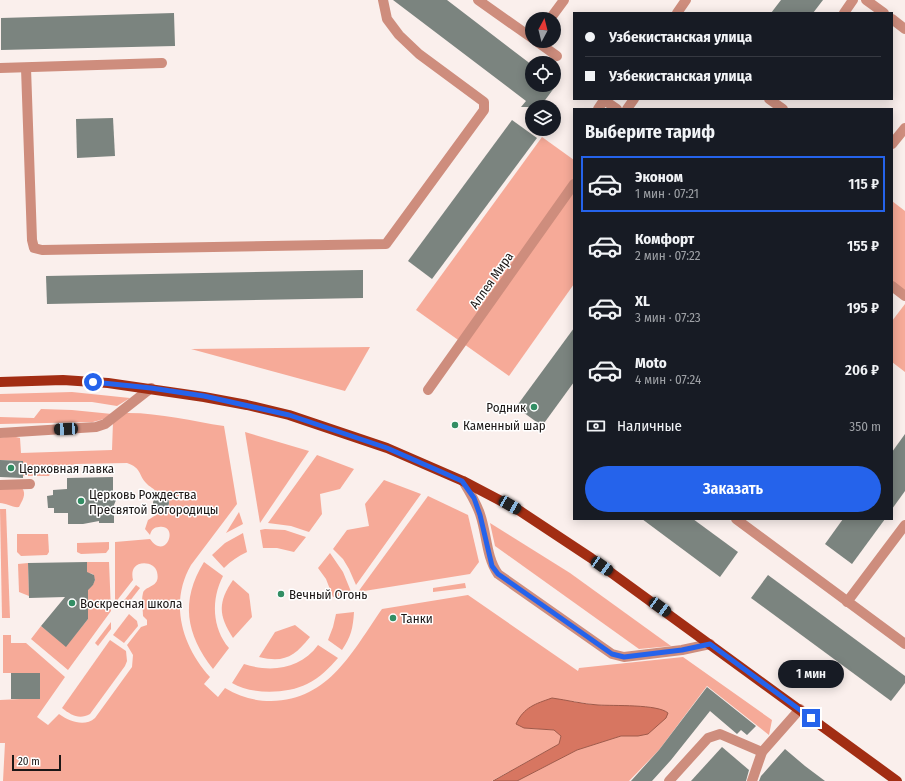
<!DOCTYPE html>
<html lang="ru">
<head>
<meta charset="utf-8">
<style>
  :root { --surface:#171b24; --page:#20242c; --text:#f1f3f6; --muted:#9ea1a6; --line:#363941; --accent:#2563eb }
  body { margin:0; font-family:"Fira Sans Condensed",sans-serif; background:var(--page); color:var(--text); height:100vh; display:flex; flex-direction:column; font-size:15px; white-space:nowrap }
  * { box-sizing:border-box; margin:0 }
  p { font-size:13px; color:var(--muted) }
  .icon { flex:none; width:22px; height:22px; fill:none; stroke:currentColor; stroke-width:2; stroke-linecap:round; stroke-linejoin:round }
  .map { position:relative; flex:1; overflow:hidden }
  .details { position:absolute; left:573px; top:108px; width:320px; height:412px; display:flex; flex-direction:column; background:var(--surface); border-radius:0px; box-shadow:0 2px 10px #0003 }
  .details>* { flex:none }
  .guide { position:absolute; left:573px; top:12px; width:320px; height:88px; border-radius:0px; box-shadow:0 2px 10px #0003; display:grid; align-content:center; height:88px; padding:0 12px; background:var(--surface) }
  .needle { width:26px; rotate:7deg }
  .tools { position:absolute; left:525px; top:12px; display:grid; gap:8px }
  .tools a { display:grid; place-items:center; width:36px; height:36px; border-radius:50%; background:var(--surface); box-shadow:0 2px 10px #0003; font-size:20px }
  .scale { position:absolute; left:12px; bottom:10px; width:49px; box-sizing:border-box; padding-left:4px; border:2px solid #1b1716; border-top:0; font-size:11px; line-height:14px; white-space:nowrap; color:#1b1716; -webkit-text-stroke:3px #fff; paint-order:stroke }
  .end { position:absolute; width:18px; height:18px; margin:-9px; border:5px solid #2563eb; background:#fff; box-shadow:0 0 0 2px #fff }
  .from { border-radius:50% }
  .bubble { position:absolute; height:28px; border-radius:14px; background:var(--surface); box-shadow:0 2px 10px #0003; font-size:13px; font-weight:600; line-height:28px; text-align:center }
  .car { position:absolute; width:12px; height:24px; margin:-12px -6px; border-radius:5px; box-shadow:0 0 3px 1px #0007; background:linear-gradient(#222 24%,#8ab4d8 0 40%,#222 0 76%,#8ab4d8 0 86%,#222 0) }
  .guide b { display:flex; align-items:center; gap:14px; height:38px; font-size:15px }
  .guide b+b { border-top:1px solid var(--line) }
  .guide i { width:10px; height:10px; background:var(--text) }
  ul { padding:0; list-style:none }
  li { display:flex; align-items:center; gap:12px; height:56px; margin:0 8px 6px; padding:0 4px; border:2px solid transparent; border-radius:0px }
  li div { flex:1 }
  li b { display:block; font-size:15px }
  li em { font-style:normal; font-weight:600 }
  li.current { border-color:var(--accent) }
  li>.icon { width:36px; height:36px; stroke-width:1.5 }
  h2 { padding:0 12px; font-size:18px; line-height:48px }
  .pay { display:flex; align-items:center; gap:10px; height:44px; padding:0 12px; font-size:15px }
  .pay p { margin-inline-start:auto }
  .cta { display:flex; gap:8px; margin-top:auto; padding:8px 12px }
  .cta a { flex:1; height:46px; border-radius:24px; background:var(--accent); color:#fff; font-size:16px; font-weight:600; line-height:46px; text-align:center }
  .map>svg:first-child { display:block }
  .green { fill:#f6aa98 }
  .water { fill:#d77661; stroke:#9f5a4a }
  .building { fill:#7b847f }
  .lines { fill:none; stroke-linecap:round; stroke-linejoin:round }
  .minor { stroke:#ce8d7d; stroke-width:10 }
  .major { stroke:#a22d13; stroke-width:10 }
  .route { stroke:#2563eb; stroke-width:5 }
  .poi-dot { fill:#328e64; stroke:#fff; stroke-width:1.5 }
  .labels { text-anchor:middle; stroke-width:3; stroke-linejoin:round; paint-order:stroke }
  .street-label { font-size:13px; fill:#1b1716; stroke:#fff }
  .poi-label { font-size:13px; fill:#1b1716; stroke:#fff; text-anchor:start }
</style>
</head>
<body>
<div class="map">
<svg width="905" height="781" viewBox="0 0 905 781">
  <rect width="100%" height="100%" fill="#faefec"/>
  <g class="green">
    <path d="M542 137 574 160V284L509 376 416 310Z"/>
    <path d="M892 201 905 211V296L892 286Z"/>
    <path d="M905 304V372L892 362V321Z"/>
    <path d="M370 347 345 391 191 349Z"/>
    <path d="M72 392 130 398 117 406 92 402H0V394Z"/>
    <path d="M41 409 72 410 112 414 104 419 93 422 0 424V417L34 418Z"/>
    <path d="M123 413C157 412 191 421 224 426L237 504 191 565C169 603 182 646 210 677L204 684 218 697 225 688C240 697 254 701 271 701 330 700 353 650 382 609L468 595 578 671 579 668 683 657 772 720 769 735 707 686 659 750 629 781H517L577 750 621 736H638L650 707 597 705 552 698 524 728 554 730 561 735 559 744 492 781H3L5 743H0V700L40 698V673H3V635H11V643H26L65 677 37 717 48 725 59 714C70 722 85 727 95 718L132 667 133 655 127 645 141 627 147 625V620L143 616C143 609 141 600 143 593 145 585 161 588 157 572 155 563 140 560 134 568 132 571 132 576 133 580L115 603V542L150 539C166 562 180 524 159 527 154 527 151 530 150 535L145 529 148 520 156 515 158 511H164L169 506V500L164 495H158C156 489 151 488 147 484 138 475 142 468 127 463L75 464 53 470 49 476H23V461L0 460V438L12 436 20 438 21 453 112 450 113 422Z"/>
    <path d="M245 432 309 451 260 523Z"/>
    <path d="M317 455 354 469 340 489 320 494 322 514 309 532 291 526 268 523Z"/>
    <path d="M384 480 421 494 356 585 349 569 343 559 333 549 347 530 369 526 365 504Z"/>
    <path d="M0 488H22C27 494 22 501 19 507 13 508 6 503 0 503Z"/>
    <path d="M428 496 468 515 479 562 470 574 358 592Z"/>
    <path d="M0 509H6L10 618H2Z"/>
    <path d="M239 512 243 524 226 533Z"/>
    <path d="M490 523 570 573 671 646 639 649 495 546Z"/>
    <path d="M265 529 285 530 306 537 294 552 277 548H263L260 530Z"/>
    <path d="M243 533 247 552C238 556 231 561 224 568L212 555 225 543Z"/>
    <path d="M17 534H48L49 552 47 555 21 556 17 552Z"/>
    <path d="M109 542V549L106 553 81 554 77 552V543Z"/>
    <path d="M330 553 343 572 352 594 333 597 326 579 318 568Z"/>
    <path d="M87 562H109L111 611 68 670 31 639 41 626 66 646 88 619V587L92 586 95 580 93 574 87 573Z"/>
    <path d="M204 562 223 576C211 599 212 628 229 648L213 669C186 634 180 601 204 562Z"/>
    <path d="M28 563 29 596 19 592 18 564Z"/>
    <path d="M233 580 249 594 252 617 233 638C218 615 218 602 233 580Z"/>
    <path d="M465 583 466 588 433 592V588Z"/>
    <path d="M136 585 140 588 126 606 122 603Z"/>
    <path d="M354 612C353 628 351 637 342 650L328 640 333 627 336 614Z"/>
    <path d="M129 614 137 621 138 626 124 643 113 635Z"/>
    <path d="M111 622V629L98 646 95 643Z"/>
    <path d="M295 625 310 637C294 657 284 663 259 657L275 632Z"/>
    <path d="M110 640 126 651 127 661 125 666 90 714C79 720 71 715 62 708Z"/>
    <path d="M318 645 338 658C329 668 320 678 307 684 287 694 252 695 232 683L244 664C271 673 301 669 318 645Z"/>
  </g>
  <path class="water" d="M552 698C567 700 582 704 598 705 613 706 658 704 668 713L666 718 648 734 638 736H621L577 750 517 781H493L559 744 561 736 554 730 524 728 516 724C524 707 535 704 552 698Z"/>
  <g class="building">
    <path d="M393 0H447L532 65V85H554V81L557 84 540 107H521L526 101Z"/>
    <path d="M781 0H823L813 13H771Z"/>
    <path d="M174 13 175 46 1 50V18Z"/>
    <path d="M113 118 115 156 77 158 76 119Z"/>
    <path d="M512 120 537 138 432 279 408 261Z"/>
    <path d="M363 270V298L47 304 46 276Z"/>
    <path d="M574 328V382L542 426 516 407Z"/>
    <path d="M905 434V491L892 509V452Z"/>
    <path d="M0 460 23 461V478L0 477Z"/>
    <path d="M113 477V495L116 500 114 505V523H99V521L83 524H68V513H54V508H48L47 496 53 495V490L67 489V478Z"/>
    <circle cx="161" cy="503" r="8"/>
    <path d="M642 519H693L738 552 720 577Z"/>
    <path d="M843 519H885L852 564 825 544Z"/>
    <path d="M87 562V572L94 575 95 580 93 585 88 590V619L66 647 41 626 65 597 29 598 28 563Z"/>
    <path d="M768 575 905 676V683L891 701 751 598Z"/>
    <rect x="11" y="673" width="29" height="26"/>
    <path d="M707 687 756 726 747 735 741 730 737 734 710 711 671 760 652 781H631L659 750Z"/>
    <path d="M722 747 749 770 746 781H691Z"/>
    <path d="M785 749 805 766 825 781H759L761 776Z"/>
  </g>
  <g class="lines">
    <g class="minor">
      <path d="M478 0 532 38"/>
      <path d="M866 0 884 13"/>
      <path d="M677 13 686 0"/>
      <path d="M844 13 853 0"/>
      <path d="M550 19 564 0"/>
      <path d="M892 19 905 29"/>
      <path d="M536 41 557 56"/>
      <path d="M0 68 162 63"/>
      <path d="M26 68 32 240 34 248 42 250 386 244 484 110V102L419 54 399 35 387 19 383 0"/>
      <path d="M769 99 783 109"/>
      <path d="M598 109 604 100 617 109"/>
      <path d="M627 109 634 99"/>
      <path d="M892 144 905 128"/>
      <path d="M892 286 905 296"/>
      <path d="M428 390 574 184"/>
      <path d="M0 433 96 427 105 424 151 388"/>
      <path d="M463 481C469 491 476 502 480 514 487 534 486 557 498 574L612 654 624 657 682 650 710 644"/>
      <path d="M0 485 30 484"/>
      <path d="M736 519 905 644"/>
      <path d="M847 602 905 525"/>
      <path d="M669 781 708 738 720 734 762 752"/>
      <path d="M752 781 762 752 800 709"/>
    </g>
    <path class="major" d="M0 382 63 380 108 383 204 397 247 405 289 415 387 448 463 481 520 511 591 558 897 781"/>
  </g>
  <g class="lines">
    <path class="route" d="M93 382 151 388 204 396 289 415 387 448 462 481 474 498 480 515 492 566 498 574 612 654 624 657 682 650 710 644 811 718"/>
  </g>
  <g class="poi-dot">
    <circle cx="534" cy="407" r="4"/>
    <circle cx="455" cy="425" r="4"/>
    <circle cx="11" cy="468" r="4"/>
    <circle cx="81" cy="501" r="4"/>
    <circle cx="281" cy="594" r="4"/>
    <circle cx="72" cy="603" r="4"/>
    <circle cx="393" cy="618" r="4"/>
  </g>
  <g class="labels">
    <g class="street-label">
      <text transform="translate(491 280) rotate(-55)" y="5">Аллея Мира</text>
    </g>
    <g class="poi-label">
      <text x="526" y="412" text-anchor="end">Родник</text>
      <text x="463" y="430">Каменный шар</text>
      <text x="19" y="473">Церковная лавка</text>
      <text x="89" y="499">Церковь Рождества<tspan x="89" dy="15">Пресвятой Богородицы</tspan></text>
      <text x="289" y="599">Вечный Огонь</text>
      <text x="80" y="608">Воскресная школа</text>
      <text x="401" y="623">Танки</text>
    </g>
  </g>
</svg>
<div class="tools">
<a><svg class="needle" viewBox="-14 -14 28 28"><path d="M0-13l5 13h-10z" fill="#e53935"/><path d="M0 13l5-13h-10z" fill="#9ea1a6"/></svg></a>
<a><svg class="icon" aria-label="locate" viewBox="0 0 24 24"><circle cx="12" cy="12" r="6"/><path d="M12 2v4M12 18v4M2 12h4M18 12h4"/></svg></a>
<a><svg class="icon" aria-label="layers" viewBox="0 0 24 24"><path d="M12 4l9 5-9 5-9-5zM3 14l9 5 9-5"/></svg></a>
</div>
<div class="scale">20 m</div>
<i class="end from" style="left:93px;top:382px"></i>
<i class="end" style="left:811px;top:718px"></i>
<div class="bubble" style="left:778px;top:660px;width:66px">1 мин</div>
<i class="car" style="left:66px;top:429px;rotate:267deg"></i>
<i class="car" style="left:510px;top:505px;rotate:120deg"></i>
<i class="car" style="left:602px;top:566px;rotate:125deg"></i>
<i class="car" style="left:660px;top:607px;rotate:126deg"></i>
<div class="guide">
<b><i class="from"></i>Узбекистанская улица</b>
<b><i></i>Узбекистанская улица</b>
</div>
<section class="details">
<h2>Выберите тариф</h2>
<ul>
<li class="current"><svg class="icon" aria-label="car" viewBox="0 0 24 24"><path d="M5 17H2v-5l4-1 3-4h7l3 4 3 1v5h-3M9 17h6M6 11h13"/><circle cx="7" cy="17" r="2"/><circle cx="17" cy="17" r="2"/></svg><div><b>Эконом</b><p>1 мин · 07:21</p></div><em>115 ₽</em></li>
<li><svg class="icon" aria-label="car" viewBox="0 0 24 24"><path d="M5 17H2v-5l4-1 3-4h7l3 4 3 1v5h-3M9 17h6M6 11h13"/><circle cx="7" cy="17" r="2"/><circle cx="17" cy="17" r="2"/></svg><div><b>Комфорт</b><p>2 мин · 07:22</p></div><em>155 ₽</em></li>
<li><svg class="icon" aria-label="car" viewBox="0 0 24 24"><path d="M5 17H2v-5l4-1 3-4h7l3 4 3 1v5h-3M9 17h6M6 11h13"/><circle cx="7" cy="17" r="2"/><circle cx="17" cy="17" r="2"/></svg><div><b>XL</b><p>3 мин · 07:23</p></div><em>195 ₽</em></li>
<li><svg class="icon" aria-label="car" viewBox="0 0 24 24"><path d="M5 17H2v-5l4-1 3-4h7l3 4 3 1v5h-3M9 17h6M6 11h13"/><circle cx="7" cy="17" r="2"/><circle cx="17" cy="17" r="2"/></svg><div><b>Moto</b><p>4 мин · 07:24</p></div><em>206 ₽</em></li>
</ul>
<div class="pay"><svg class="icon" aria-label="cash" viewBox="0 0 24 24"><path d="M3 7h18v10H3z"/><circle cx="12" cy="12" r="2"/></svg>Наличные<p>350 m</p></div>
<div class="cta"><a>Заказать</a></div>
</section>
</div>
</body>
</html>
